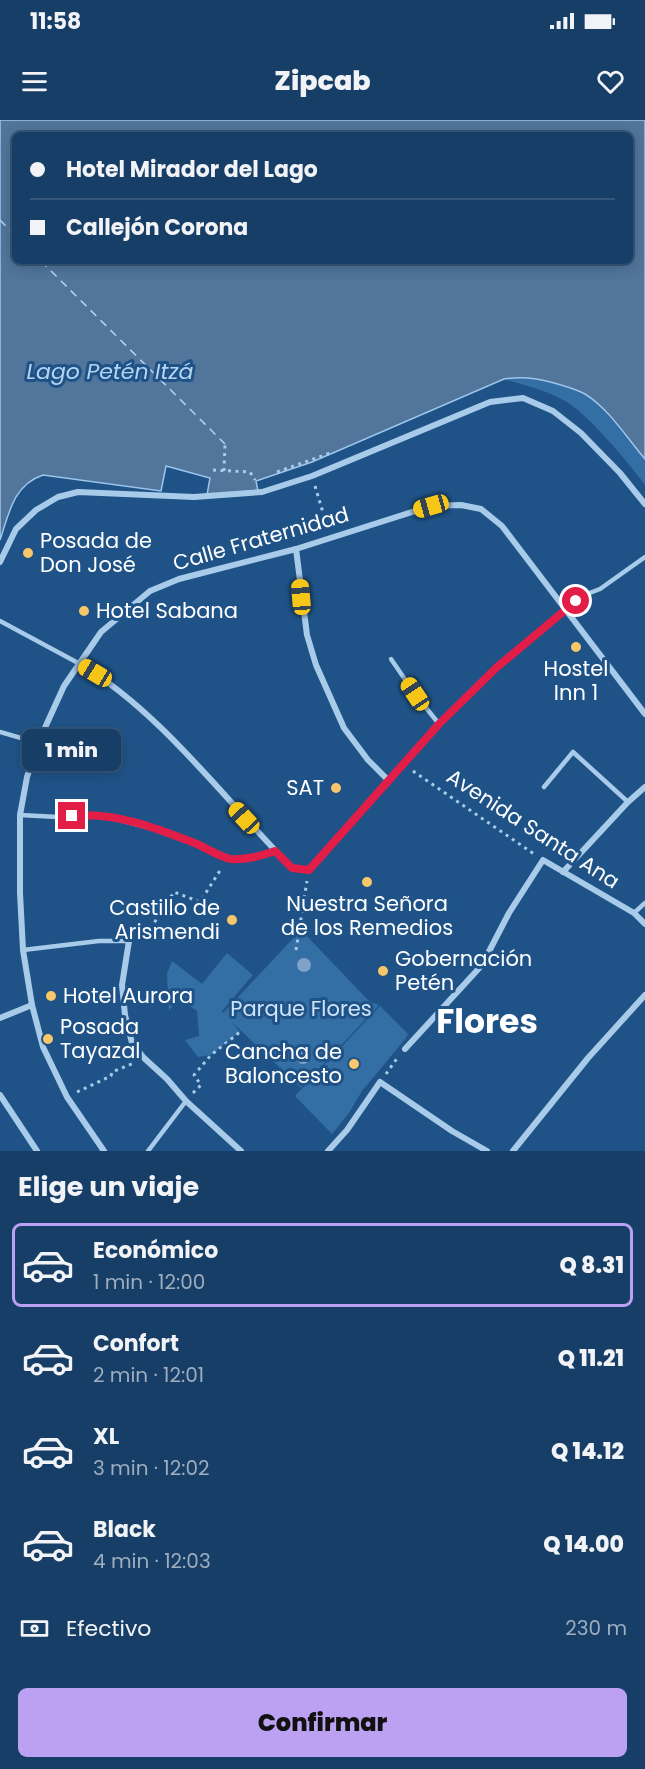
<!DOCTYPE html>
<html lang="es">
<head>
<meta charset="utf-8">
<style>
  :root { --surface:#173e66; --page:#24496f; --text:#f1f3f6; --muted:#9eaebf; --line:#36577a; --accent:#bca0f2 }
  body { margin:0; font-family:Poppins,sans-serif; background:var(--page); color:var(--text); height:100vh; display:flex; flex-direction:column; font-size:22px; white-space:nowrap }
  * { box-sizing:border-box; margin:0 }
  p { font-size:20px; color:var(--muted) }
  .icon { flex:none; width:33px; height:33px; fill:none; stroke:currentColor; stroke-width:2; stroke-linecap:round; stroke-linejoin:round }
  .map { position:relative; height:1031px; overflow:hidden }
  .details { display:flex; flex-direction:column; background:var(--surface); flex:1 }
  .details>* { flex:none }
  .guide { position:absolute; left:12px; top:12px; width:621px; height:132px; border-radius:9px; box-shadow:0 3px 15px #0003,0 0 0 2px var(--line); display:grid; align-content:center; height:132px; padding:0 18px; background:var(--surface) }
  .end { position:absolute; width:27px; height:27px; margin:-14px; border:8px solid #e11d48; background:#fff; box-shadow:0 0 0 3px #fff }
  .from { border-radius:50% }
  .bubble { position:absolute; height:42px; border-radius:9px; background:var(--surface); box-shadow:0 3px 15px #0003,0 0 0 2px var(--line); font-size:20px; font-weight:800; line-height:42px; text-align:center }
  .car { position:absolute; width:18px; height:36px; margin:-18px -9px; border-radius:8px; box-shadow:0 0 4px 2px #0007; background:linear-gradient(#f5c518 24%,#345 0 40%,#f5c518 0 76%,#345 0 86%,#f5c518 0) }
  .guide b { display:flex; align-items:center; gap:21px; height:57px; font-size:22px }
  .guide b+b { border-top:2px solid var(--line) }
  .guide i { width:15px; height:15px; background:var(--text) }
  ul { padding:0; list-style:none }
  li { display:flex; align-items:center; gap:18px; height:84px; margin:0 12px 9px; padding:0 6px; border:3px solid transparent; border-radius:9px }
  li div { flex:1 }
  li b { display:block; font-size:22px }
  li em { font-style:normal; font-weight:800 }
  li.current { border-color:var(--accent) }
  li>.icon { width:54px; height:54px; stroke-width:1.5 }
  h2 { padding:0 18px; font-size:27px; line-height:72px }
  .pay { display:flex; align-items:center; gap:15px; height:66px; padding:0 18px; font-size:22px }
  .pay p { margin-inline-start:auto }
  .cta { display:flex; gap:12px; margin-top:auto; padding:12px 18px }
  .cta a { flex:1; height:69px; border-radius:9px; background:var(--accent); color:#111; font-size:24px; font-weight:800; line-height:69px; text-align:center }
  .status { display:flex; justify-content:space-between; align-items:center; height:42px; padding:0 30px; background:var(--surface); direction:ltr }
  .status svg { height:16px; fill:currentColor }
  header { display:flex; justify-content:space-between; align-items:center; height:78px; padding:0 18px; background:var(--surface); font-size:27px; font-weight:800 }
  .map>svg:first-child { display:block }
  .green { fill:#336ea5 }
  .water { fill:#51759b; stroke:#9dc6ec; stroke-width:1.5; fill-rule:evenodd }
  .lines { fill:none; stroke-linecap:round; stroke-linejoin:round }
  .ferry { stroke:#b5d4f2; stroke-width:1.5; stroke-dasharray:8 6; stroke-linecap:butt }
  .path { stroke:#a9cbea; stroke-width:3; stroke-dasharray:3 4.5; stroke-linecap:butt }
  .lane { stroke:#a9cbea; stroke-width:4.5 }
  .street { stroke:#a9cbea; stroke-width:6 }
  .tree { fill:#7fa2c6 }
  .route { stroke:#e11d48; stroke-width:8 }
  .poi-dot { fill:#f8c769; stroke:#1f5388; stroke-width:2 }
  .labels { text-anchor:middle; stroke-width:6; stroke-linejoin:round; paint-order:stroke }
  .street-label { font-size:21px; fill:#fff; stroke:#1f5388 }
  .poi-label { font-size:21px; fill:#fff; stroke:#1f5388; text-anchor:start }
  .park-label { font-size:21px; fill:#cee3f8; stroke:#1f5388 }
  .water-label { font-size:22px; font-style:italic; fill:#b5d4f2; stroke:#1f5388 }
  .town-label { font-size:33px; font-weight:bold; fill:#fff; stroke:#1f5388 }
</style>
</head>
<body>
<div class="status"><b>11:58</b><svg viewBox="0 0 49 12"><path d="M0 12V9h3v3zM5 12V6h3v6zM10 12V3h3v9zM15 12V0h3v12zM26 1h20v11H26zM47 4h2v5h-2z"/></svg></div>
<header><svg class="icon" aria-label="menu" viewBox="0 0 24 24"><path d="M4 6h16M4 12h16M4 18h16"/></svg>Zipcab<svg class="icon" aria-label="heart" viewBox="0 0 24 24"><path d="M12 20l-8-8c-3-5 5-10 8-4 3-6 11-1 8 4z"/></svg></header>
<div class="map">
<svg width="645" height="1031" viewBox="0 0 645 1031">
  <rect width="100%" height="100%" fill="#1f5388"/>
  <g class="green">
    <path d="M524 256 572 268 585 274 595 282 616 304 645 339V365C629 343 588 294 565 281 549 271 523 265 504 259Z"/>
    <path d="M301 810 370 882 379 885 301 968 231 901 240 912 211 935 198 937 185 920 199 916 197 891 178 878 169 891 167 854 172 841 202 864 227 833 253 855 222 891 223 893Z"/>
    <path d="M380 886 408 914 406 918 362 971 349 993 332 1014 295 976Z"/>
  </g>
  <path class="water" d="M0 0H645V339C627 318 609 289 585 274 576 269 565 266 554 263 537 258 522 256 504 259L312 342 256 361 258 371 207 375 210 358 166 346 161 371 43 355C13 365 9 394 0 420ZM15 15H630V141H15Z"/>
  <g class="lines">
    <g class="ferry">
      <path d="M0 100 15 115"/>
      <path d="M41 141 225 324"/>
    </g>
    <g class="path">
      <path d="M213 350 250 352 255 360"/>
      <path d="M224 351 225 324"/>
      <path d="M277 352 330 333"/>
      <path d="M315 366 327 406"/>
      <path d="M413 651 534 734"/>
      <path d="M139 817 147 814 174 772 200 782 221 749"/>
      <path d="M296 830 307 761"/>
      <path d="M386 954 398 937"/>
      <path d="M77 972 111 956 112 952 134 943"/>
      <path d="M193 973 201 965 194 955 211 935 240 912"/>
    </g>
    <g class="lane">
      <path d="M566 489 587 474 600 469 645 437"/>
      <path d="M0 501 80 544"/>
      <path d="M391 539 415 574 439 604"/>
      <path d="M0 612 38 623"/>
      <path d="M544 667 573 632 628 682"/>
      <path d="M20 695 58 697 87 694 112 698 158 710 212 730 227 739 254 738 275 731"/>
      <path d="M634 793 645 783"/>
      <path d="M23 830 99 821H129"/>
      <path d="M148 1031 186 981"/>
    </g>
    <g class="street">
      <path d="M296 429 307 515 316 545 344 608 368 640 387 659"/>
      <path d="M0 442 16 409 36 390 58 377 78 372 194 377 262 372 312 356 490 282 523 278 553 291 581 313 620 353 645 384"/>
      <path d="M80 544C161 592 226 681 292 748L309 750 439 604 496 548 566 489"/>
      <path d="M563 752 628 682 645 667"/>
      <path d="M129 821 122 865 125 895 132 923 144 938 167 959 186 981 241 1031"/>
      <path d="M0 898 32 885"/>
      <path d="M405 929 482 845 509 793 543 740 634 793 645 804"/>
      <path d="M0 975 37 1031"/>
      <path d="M104 1031 67 977 43 927 32 885 23 830 20 773V695L27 657 38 623 64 566 101 512 150 471 179 459 296 429 431 386 461 385 481 389 502 406 645 594"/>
      <path d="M328 1031 347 1010 380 962 452 1011 487 1031"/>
      <path d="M513 1031 588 938 645 875"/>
    </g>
  </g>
  <g class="tree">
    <circle cx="304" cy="845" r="7"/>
    <circle cx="259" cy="888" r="7"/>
    <circle cx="303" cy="937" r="7"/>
  </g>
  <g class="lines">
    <path class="route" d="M72 696C114 691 159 709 197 724 206 728 222 738 231 739 247 740 260 736 275 731L292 748 309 750 439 604 496 548 576 481"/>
  </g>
  <g class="poi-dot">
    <circle cx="28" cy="433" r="6"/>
    <circle cx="84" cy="491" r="6"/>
    <circle cx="576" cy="527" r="6"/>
    <circle cx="336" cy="668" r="6"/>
    <circle cx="367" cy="762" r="6"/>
    <circle cx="232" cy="800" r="6"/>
    <circle cx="383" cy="851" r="6"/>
    <circle cx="51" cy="876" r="6"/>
    <circle cx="48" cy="919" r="6"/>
    <circle cx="354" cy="944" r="6"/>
  </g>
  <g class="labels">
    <g class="street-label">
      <text transform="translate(261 419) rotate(-16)" y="7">Calle Fraternidad</text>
      <text transform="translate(533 709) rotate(33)" y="7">Avenida Santa Ana</text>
    </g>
    <g class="poi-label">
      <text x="40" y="428">Posada de<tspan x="40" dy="24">Don José</tspan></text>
      <text x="96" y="498">Hotel Sabana</text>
      <text x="576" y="556" text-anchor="middle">Hostel<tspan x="576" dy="24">Inn 1</tspan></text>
      <text x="324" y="675" text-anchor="end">SAT</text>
      <text x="367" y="791" text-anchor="middle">Nuestra Señora<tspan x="367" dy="24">de los Remedios</tspan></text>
      <text x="220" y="795" text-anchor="end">Castillo de<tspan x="220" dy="24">Arismendi</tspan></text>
      <text x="395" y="846">Gobernación<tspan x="395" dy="24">Petén</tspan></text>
      <text x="63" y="883">Hotel Aurora</text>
      <text x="60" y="914">Posada<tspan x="60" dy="24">Tayazal</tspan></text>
      <text x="342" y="939" text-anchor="end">Cancha de<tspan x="342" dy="24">Baloncesto</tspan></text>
    </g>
    <g class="park-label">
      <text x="301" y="896">Parque Flores</text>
    </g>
    <g class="water-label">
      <text x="110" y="259">Lago Petén Itzá</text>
    </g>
    <g class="town-label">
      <text x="487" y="913">Flores</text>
    </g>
  </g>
</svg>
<i class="end from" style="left:576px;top:481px"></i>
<i class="end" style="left:72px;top:696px"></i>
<div class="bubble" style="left:22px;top:609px;width:99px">1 min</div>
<i class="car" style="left:431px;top:386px;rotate:254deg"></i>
<i class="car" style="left:301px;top:477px;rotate:355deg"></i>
<i class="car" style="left:95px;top:553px;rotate:301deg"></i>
<i class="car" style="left:415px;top:574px;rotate:326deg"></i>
<i class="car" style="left:244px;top:698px;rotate:317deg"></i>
<div class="guide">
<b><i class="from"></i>Hotel Mirador del Lago</b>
<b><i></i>Callejón Corona</b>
</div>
</div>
<section class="details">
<h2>Elige un viaje</h2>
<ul>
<li class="current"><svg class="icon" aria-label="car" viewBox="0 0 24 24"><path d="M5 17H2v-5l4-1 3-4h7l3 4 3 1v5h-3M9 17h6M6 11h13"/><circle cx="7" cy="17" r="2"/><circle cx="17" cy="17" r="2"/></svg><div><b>Económico</b><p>1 min · 12:00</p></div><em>Q 8.31</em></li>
<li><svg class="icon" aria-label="car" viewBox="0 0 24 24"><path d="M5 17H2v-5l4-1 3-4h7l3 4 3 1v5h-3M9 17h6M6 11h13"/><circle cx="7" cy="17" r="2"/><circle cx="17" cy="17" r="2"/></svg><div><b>Confort</b><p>2 min · 12:01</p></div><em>Q 11.21</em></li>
<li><svg class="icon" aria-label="car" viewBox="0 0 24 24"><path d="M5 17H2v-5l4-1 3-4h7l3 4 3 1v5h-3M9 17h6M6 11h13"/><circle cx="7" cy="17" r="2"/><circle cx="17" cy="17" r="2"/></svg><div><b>XL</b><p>3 min · 12:02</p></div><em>Q 14.12</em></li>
<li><svg class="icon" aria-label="car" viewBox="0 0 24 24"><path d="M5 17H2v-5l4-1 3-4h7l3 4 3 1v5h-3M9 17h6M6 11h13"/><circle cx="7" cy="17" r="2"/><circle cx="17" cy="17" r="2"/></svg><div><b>Black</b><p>4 min · 12:03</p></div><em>Q 14.00</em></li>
</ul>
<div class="pay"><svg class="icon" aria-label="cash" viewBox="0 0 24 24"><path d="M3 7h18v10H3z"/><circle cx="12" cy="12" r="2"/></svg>Efectivo<p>230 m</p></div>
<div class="cta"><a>Confirmar</a></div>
</section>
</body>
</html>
